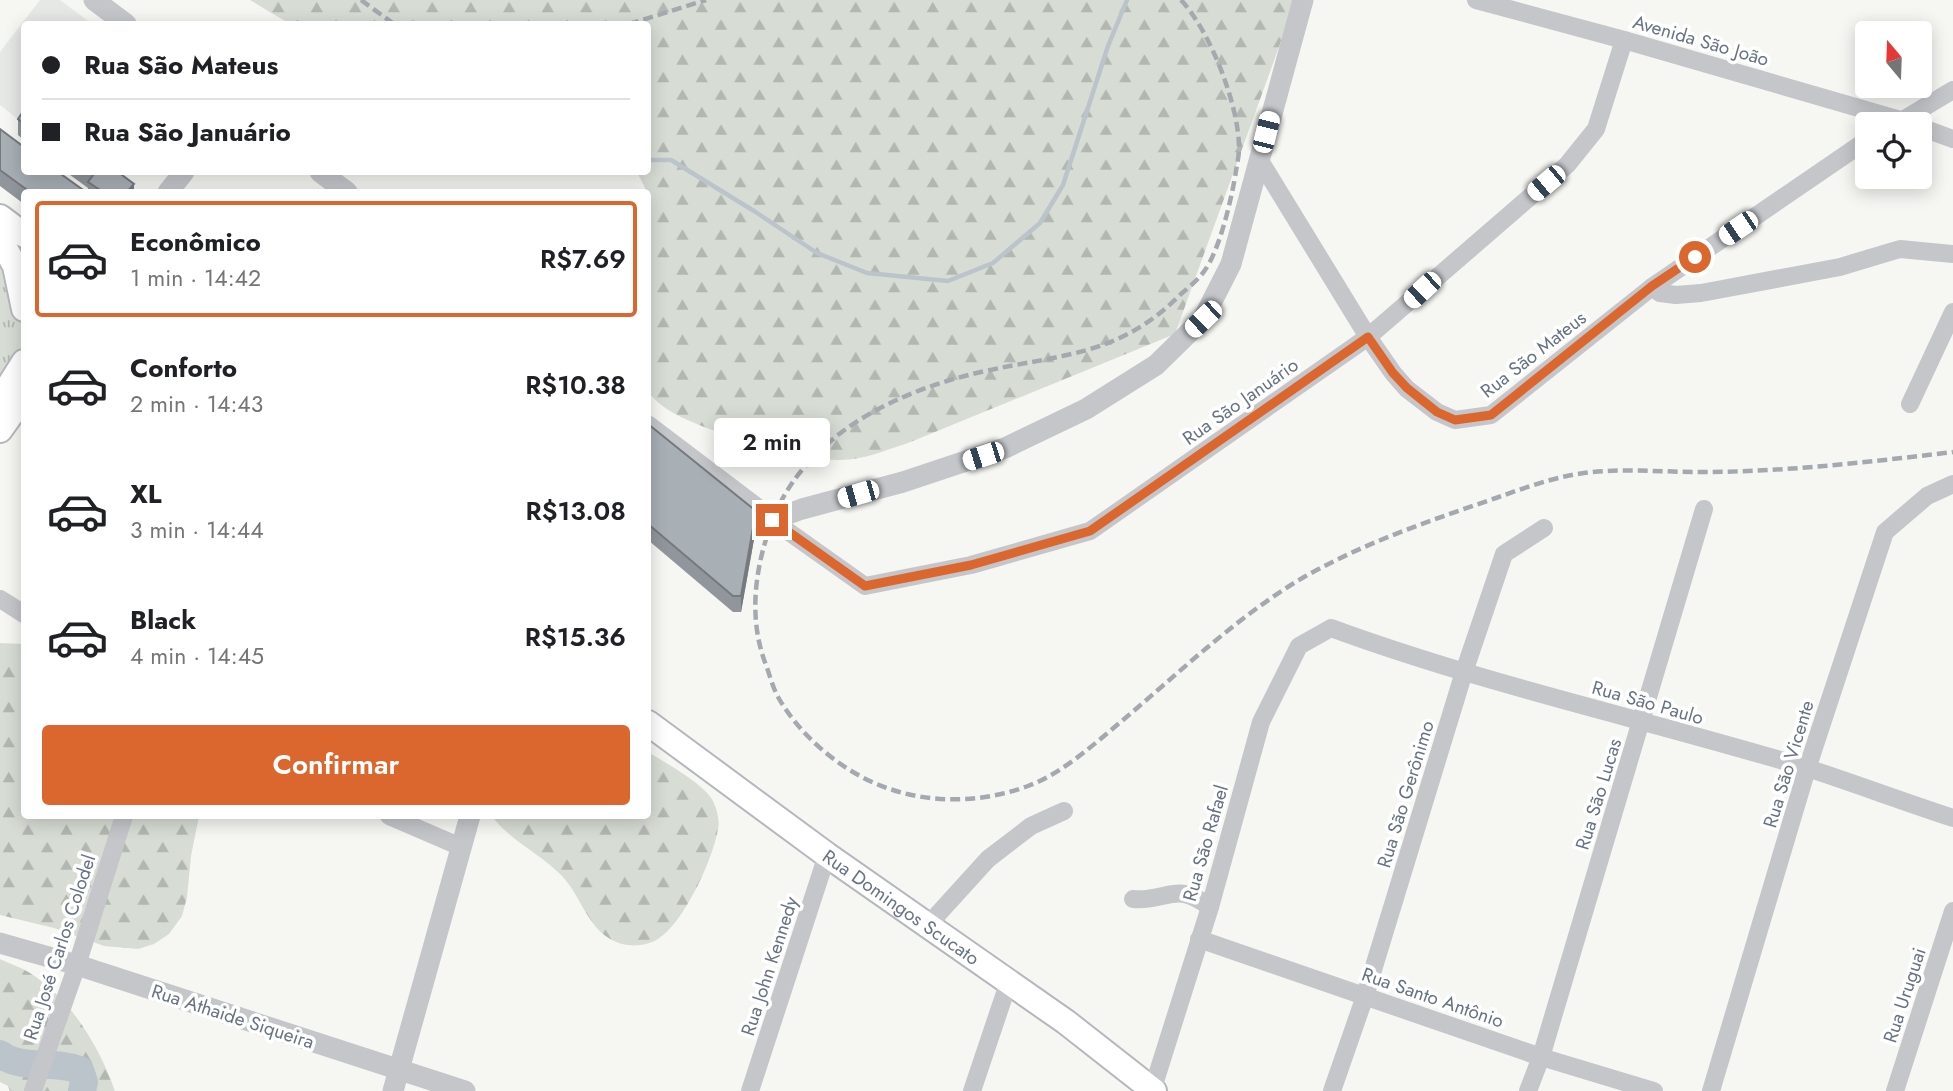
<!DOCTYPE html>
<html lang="pt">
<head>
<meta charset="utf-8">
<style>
  :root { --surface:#fff; --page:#f6f6f6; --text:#202124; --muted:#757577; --line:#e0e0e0; --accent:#db672e }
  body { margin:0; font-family:Jost,sans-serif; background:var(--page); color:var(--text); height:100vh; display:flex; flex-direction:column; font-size:26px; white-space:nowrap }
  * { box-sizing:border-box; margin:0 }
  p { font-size:23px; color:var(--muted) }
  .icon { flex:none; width:38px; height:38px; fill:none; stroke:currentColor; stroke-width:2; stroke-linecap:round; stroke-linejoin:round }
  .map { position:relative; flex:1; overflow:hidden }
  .sheet { position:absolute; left:21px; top:189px; width:630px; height:630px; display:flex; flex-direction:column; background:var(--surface); border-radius:7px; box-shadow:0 4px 18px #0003 }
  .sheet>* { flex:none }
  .top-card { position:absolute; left:21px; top:21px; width:630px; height:154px; border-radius:7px; box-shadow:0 4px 18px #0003; display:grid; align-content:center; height:154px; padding:0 21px; background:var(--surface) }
  .needle { width:46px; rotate:341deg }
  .controls { position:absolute; left:1855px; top:21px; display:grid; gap:14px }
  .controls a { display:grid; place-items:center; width:77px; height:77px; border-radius:7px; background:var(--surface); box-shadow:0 4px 18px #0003; font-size:35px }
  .end { position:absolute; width:32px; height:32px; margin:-16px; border:9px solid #db672e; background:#fff; box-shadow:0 0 0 4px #fff }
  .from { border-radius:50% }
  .bubble { position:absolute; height:49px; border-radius:7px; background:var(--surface); box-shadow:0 4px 18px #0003; font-size:23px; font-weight:600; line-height:49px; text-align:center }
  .car { position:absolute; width:21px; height:42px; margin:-21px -10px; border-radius:9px; box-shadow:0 0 5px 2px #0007; background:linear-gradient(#fff 24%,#345 0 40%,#fff 0 76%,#345 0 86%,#fff 0) }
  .top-card b { display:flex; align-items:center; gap:24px; height:66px; font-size:26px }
  .top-card b+b { border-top:2px solid var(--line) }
  .top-card i { width:18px; height:18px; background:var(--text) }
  ul { padding:12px 0 0; list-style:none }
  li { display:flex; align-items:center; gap:21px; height:116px; margin:0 14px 10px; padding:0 7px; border:4px solid transparent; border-radius:7px }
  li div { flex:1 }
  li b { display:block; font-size:26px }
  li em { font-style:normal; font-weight:600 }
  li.on { border-color:var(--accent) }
  li>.icon { width:63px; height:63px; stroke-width:1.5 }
  .button { display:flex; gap:14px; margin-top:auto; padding:14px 21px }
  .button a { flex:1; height:80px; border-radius:7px; background:var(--accent); color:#fff; font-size:28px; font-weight:600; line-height:80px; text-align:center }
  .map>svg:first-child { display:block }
  .built { fill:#e6e8e6 }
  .grass { fill:url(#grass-tufts) }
  .forest { fill:url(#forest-firs) }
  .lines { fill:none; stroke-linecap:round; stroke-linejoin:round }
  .stream { stroke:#bbc4ca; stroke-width:4.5 }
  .river { stroke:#bbc4ca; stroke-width:28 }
  .secondary-casing { stroke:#b4b8bd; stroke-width:28 }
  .minor { stroke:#c4c6ca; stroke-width:18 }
  .tertiary { stroke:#c4c6ca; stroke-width:21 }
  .secondary { stroke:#fff; stroke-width:24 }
  .rail { stroke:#a4a9af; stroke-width:4.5; stroke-dasharray:10 5; stroke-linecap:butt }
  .wall { fill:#90969c }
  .shaded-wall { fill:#767a7f }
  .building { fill:#a8afb5; stroke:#767a7f; stroke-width:2 }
  .route { stroke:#db672e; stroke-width:9 }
  .labels { text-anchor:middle; stroke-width:7; stroke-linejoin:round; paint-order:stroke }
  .street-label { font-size:19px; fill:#667383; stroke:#fff }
</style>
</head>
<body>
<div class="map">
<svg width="1953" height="1091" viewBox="0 0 1953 1091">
  <defs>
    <pattern id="grass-tufts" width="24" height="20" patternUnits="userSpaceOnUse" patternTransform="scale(1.75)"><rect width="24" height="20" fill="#d7ddd4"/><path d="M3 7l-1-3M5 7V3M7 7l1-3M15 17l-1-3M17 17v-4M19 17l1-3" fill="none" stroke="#b2b8b1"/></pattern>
    <pattern id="forest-firs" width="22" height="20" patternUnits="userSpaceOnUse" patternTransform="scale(1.75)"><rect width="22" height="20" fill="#d7ddd4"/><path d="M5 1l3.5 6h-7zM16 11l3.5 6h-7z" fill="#b2b8b1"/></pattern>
  </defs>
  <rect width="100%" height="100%" fill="#f6f6f3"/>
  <path class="built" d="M40 0H60L92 24H24V124L0 105V52Z"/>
  <path class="grass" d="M0 267C11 288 29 327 24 350 20 367 10 380 0 393Z"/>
  <g class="forest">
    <path d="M250 0H1296L1175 334 908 443C886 450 864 460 840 460 802 460 695 430 664 407 658 403 653 397 648 393V192H642L645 188 637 172H648V24H290Z"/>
    <path d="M0 643 24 644V816H199L191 856 187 897 182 916 169 934 154 944 138 949 104 946 54 928 0 915Z"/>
    <path d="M648 752C664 762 707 785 714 803 717 810 720 822 718 829 713 859 684 923 658 939 649 945 633 947 622 944 587 934 583 896 560 874 539 853 509 840 492 816H648Z"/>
    <path d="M0 959C10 964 21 967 30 973 71 999 99 1046 115 1091H10L8 1086 0 1082Z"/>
  </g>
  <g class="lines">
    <path class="stream" d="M648 160H671L754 211 817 253 867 273 948 281 993 263 1040 223 1063 185 1108 46 1127 0"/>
    <path class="river" d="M0 1054C23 1071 54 1060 80 1070L84 1082 82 1091"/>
    <defs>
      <g id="secondary">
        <path d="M0 217 24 235"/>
        <path d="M0 239 15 266 24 309"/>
        <path d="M0 400 24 362"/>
        <path d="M0 430 24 396"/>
        <path id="s1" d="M648 723 827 855 1066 1022 1154 1091"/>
      </g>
    </defs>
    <use href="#secondary" class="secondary-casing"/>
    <g class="minor">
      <path d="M1476 0 1624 40 1914 124"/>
      <path d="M1898 123 1953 90"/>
      <path d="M1920 127 1953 139"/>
      <path d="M1259 159 1368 337 1393 373 1407 389 1437 412 1455 420 1491 415 1652 287 1867 140"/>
      <path d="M1652 287 1660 293 1676 295 1701 293 1840 267 1900 249 1953 254"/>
      <path d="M1910 404 1953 312"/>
      <path d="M772 520 865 586 971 565 1090 531 1368 337 1567 165 1596 129 1624 40"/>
      <path d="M0 599 24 614"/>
      <path d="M389 816 461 847"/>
      <path d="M1133 899C1169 902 1174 880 1210 907"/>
      <path d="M928 925 988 859 1031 826 1064 811"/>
      <path d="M1199 939 1541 1057 1654 1091"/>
      <path d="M33 1091 77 965 124 816"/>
      <path d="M750 1091 827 855"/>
      <path d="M972 1091 1009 981"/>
      <path d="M1152 1091 1210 907 1261 722 1299 646 1331 628C1486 685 1649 720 1807 768 1856 784 1904 802 1953 818"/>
      <path d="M1332 1091 1365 996 1464 672 1504 554 1544 528"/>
      <path d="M1528 1091 1541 1057 1704 509"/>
      <path d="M1711 1091 1807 769 1885 532 1927 496 1953 484"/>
      <path d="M1895 1091 1953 911"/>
    </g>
    <g class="tertiary">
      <path d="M94 0 126 24"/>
      <path d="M320 172 347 192"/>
      <path d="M168 192 184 172"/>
      <path d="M648 426 772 520 802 509 903 482 1005 448 1086 409 1156 365 1203 319 1231 264 1303 0"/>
      <path d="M0 943 77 965 465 1091"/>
      <path d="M393 1091 470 816"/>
    </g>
    <use href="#secondary" class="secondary"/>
    <g class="rail">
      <path d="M361 0 394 24"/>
      <path d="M1181 0C1210 31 1239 105 1239 148 1239 156 1237 164 1236 171 1232 197 1220 249 1205 270 1199 279 1189 287 1181 294 1119 357 1060 354 981 372 893 392 799 438 769 530 754 574 749 621 766 665 770 676 773 688 778 697 802 739 847 776 893 790 936 804 985 802 1028 786 1063 773 1094 744 1123 720 1181 671 1238 616 1304 577 1364 543 1431 520 1496 498 1524 488 1554 477 1584 473 1623 468 1661 472 1700 472 1785 472 1869 462 1953 452"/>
      <path d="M629 24 706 0"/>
    </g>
  </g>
  <g class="wall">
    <path d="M24 110V140L18 135V119Z"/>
    <path d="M0 129 24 172H66L63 175 86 192H24V204L0 186Z"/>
    <path d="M66 172H118L134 192H88V188Z"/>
    <path d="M648 424 756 528 741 612H733L648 540Z"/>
  </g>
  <g class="shaded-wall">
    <path d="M134 184V192H127Z"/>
    <path d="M756 511V528L741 612V596Z"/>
  </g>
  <g class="building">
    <path d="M24 110V124L18 119Z"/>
    <path d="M0 129 24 147V172H58L86 192H30L0 170Z"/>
    <path d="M88 172H118L134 184 127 192H103L88 182 93 175Z"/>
    <path d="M648 424 756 511 741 596H733L648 524Z"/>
  </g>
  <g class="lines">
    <path class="route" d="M772 520 865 586 971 565 1090 531 1368 337 1393 373 1407 388 1437 412 1455 420 1491 415 1652 286 1695 257"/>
  </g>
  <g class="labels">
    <g class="street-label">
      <text transform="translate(1701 40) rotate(16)" y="7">Avenida São João</text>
      <text transform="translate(1533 354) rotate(-38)" y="7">Rua São Mateus</text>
      <text transform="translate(1240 401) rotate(-35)" y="7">Rua São Januário</text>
      <text transform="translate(1648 702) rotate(16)" y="7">Rua São Paulo</text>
      <text transform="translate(1788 764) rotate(-73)" y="7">Rua São Vicente</text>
      <text transform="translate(1405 794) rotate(-73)" y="7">Rua São Gerônimo</text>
      <text transform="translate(1598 794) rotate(-73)" y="7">Rua São Lucas</text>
      <text transform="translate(1205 843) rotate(-74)" y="7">Rua São Rafael</text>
      <text dy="7" stroke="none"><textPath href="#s1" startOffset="313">Rua Domingos Scucato</textPath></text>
      <text transform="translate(59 947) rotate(-72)" y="7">Rua José Carlos Colodel</text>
      <text transform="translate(769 966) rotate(-72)" y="7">Rua John Kennedy</text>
      <text transform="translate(1904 995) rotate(-72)" y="7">Rua Uruguai</text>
      <text transform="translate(1433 997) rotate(19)" y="7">Rua Santo Antônio</text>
      <text transform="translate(233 1016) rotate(18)" y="7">Rua Athaide Siqueira</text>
    </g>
  </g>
</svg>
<div class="controls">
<a><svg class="needle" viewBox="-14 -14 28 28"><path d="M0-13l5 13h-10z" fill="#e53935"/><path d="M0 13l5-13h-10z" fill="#757577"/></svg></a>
<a><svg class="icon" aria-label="locate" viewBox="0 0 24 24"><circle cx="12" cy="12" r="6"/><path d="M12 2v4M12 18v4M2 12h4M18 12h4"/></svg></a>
</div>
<i class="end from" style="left:1695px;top:257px"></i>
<i class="end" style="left:772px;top:520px"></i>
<div class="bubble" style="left:714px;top:418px;width:116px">2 min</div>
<i class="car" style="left:1266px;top:132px;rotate:14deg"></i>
<i class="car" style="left:1546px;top:183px;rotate:230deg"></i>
<i class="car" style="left:1738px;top:228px;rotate:236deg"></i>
<i class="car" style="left:1422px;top:290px;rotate:227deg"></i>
<i class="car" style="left:1203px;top:319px;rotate:226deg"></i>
<i class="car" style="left:983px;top:456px;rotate:252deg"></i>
<i class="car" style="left:858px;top:494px;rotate:254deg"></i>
<div class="top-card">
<b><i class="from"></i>Rua São Mateus</b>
<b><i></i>Rua São Januário</b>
</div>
<section class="sheet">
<ul>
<li class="on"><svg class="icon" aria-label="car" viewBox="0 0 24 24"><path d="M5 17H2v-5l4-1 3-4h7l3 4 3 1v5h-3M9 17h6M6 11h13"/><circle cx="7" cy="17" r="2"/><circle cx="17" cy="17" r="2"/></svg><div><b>Econômico</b><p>1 min · 14:42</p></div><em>R$7.69</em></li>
<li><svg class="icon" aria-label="car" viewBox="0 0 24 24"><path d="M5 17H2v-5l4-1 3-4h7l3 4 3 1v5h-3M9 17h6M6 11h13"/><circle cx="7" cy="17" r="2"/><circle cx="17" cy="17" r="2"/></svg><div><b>Conforto</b><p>2 min · 14:43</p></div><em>R$10.38</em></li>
<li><svg class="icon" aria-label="car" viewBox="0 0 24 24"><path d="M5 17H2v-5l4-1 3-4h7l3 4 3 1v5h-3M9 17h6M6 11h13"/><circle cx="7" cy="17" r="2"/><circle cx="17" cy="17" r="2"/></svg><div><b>XL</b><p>3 min · 14:44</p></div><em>R$13.08</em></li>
<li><svg class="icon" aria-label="car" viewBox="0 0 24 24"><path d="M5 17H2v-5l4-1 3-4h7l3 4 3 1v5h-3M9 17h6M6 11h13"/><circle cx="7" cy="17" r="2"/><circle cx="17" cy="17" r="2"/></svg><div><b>Black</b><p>4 min · 14:45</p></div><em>R$15.36</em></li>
</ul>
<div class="button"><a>Confirmar</a></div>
</section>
</div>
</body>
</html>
